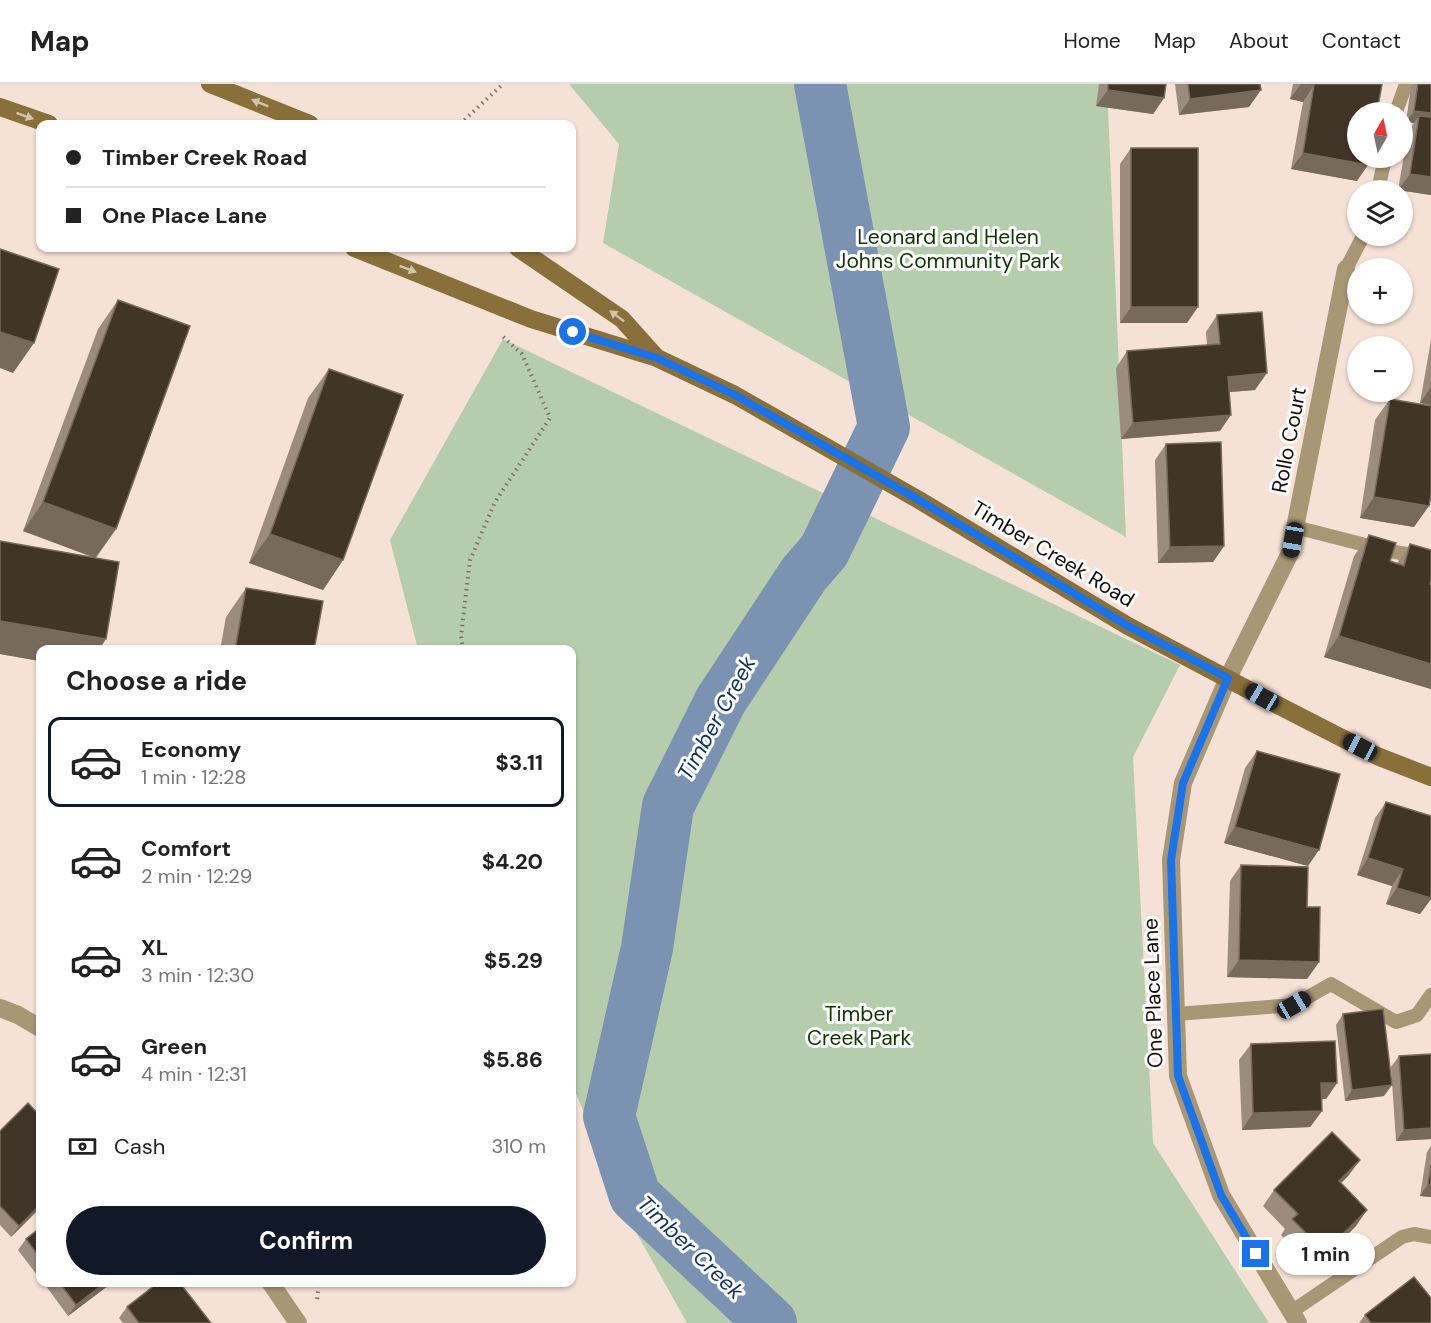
<!DOCTYPE html>
<html lang="en">
<head>
<meta charset="utf-8">
<style>
  :root { --surface:#fff; --page:#f2f2f2; --text:#222; --muted:#767676; --line:#e0e0e0; --accent:#111827 }
  body { margin:0; font-family:"DM Sans",sans-serif; background:var(--page); color:var(--text); height:100vh; display:flex; flex-direction:column; font-size:22px; white-space:nowrap }
  * { box-sizing:border-box; margin:0 }
  p { font-size:20px; color:var(--muted) }
  .icon { flex:none; width:33px; height:33px; fill:none; stroke:currentColor; stroke-width:2; stroke-linecap:round; stroke-linejoin:round }
  .map { position:relative; flex:1; overflow:hidden }
  .sheet { position:absolute; left:36px; top:561px; width:540px; height:642px; display:flex; flex-direction:column; background:var(--surface); border-radius:12px; box-shadow:0 2px 4px #0004 }
  .sheet>* { flex:none }
  .banner { position:absolute; left:36px; top:36px; width:540px; height:132px; border-radius:12px; box-shadow:0 2px 4px #0004; display:grid; align-content:center; height:132px; padding:0 30px; background:var(--surface) }
  .needle { width:39px; rotate:9deg }
  .controls { position:absolute; left:1347px; top:18px; display:grid; gap:12px }
  .controls a { display:grid; place-items:center; width:66px; height:66px; border-radius:50%; background:var(--surface); box-shadow:0 2px 4px #0004; font-size:30px }
  .end { position:absolute; width:27px; height:27px; margin:-14px; border:8px solid #1a73e8; background:#fff; box-shadow:0 0 0 3px #fff }
  .from { border-radius:50% }
  .bubble { position:absolute; height:42px; border-radius:21px; background:var(--surface); box-shadow:0 2px 4px #0004; font-size:20px; font-weight:700; line-height:42px; text-align:center }
  .car { position:absolute; width:18px; height:36px; margin:-18px -9px; border-radius:8px; box-shadow:0 0 4px 2px #0007; background:linear-gradient(#222 24%,#8ab4d8 0 40%,#222 0 76%,#8ab4d8 0 86%,#222 0) }
  .banner b { display:flex; align-items:center; gap:21px; height:57px; font-size:22px }
  .banner b+b { border-top:2px solid var(--line) }
  .banner i { width:15px; height:15px; background:var(--text) }
  ul { padding:0; list-style:none }
  li { display:flex; align-items:center; gap:18px; height:90px; margin:0 12px 9px; padding:0 18px; border:3px solid transparent; border-radius:12px }
  li div { flex:1 }
  li b { display:block; font-size:22px }
  li em { font-style:normal; font-weight:700 }
  li.on { border-color:var(--accent) }
  li>.icon { width:54px; height:54px; stroke-width:1.5 }
  h2 { padding:0 30px; font-size:27px; line-height:72px }
  .pay { display:flex; align-items:center; gap:15px; height:66px; padding:0 30px; font-size:22px }
  .pay p { margin-inline-start:auto }
  .action { display:flex; gap:12px; margin-top:auto; padding:12px 30px }
  .action a { flex:1; height:69px; border-radius:36px; background:var(--accent); color:#fff; font-size:24px; font-weight:700; line-height:69px; text-align:center }
  header { display:flex; align-items:center; gap:36px; box-sizing:border-box; height:84px; padding:0 30px; background:var(--surface); border-bottom:2px solid var(--line) }
  header strong { font-size:28px }
  nav { display:flex; gap:33px; margin-inline-start:auto; font-size:21px }
  .map>svg:first-child { display:block }
  .green { fill:#b5ccad }
  .lines { fill:none; stroke-linecap:round; stroke-linejoin:round }
  .river { stroke:#7b92b2; stroke-width:52 }
  .path { stroke:#7e7069; stroke-width:4; stroke-dasharray:1.5 4.5; stroke-linecap:butt }
  .lane { stroke:#a89674; stroke-width:14 }
  .street { stroke:#a89674; stroke-width:18 }
  .secondary { stroke:#89703a; stroke-width:18 }
  .wall { fill:#9c8b7f }
  .shaded-wall { fill:#77695c }
  .building { fill:#413528; stroke:#77695c; stroke-width:1.5 }
  .oneway { fill:#d0c6b0 }
  .route { stroke:#1a73e8; stroke-width:8 }
  .labels { text-anchor:middle; stroke-width:6; stroke-linejoin:round; paint-order:stroke }
  .park-label { font-size:21px; fill:#103302; stroke:#fff }
  .street-label { font-size:21px; fill:#130c09; stroke:#fff }
  .water-label { font-size:22px; font-style:italic; fill:#10305b; stroke:#fff }
</style>
</head>
<body>
<header>
<strong>Map</strong>
<nav><a>Home</a><a>Map</a><a>About</a><a>Contact</a></nav>
</header>
<div class="map">
<svg width="1431" height="1239" viewBox="0 0 1431 1239">
  <rect width="100%" height="100%" fill="#f6e1d6"/>
  <g class="green">
    <path d="M569 0H1107L1126 453 603 159 619 60Z"/>
    <path d="M503 255 1180 581 1133 673 1153 1059 1269 1239H687L626 1130 572 1000V566L418 565 390 456Z"/>
  </g>
  <g class="lines">
    <path class="river" d="M771 1239 635 1112 609 1032 647 864 668 722 721 616 804 490 824 467 884 343 820 0"/>
    <g class="path">
      <path d="M460 40 503 0"/>
      <path d="M463 566 461 552 470 476 495 418 550 334 522 270 500 250"/>
      <path d="M317 1215 319 1198"/>
    </g>
    <g class="lane">
      <path d="M1396 28 1406 0"/>
      <path d="M1378 106 1385 74"/>
      <path d="M1346 185 1363 152"/>
      <path d="M1295 443 1389 467 1431 474"/>
      <path d="M1176 930 1294 921 1331 900 1396 938 1417 931 1431 911"/>
      <path d="M1291 1228 1402 1153 1414 1150 1431 1153"/>
    </g>
    <g class="street">
      <path d="M0 924 18 931 40 944"/>
      <path d="M270 1198 298 1239"/>
      <path d="M1298 1239 1221 1111 1178 992 1171 776 1183 699 1228 594 1290 469 1346 185"/>
    </g>
    <g class="secondary">
      <path d="M210 0 310 40"/>
      <path d="M0 23 49 40"/>
      <path d="M354 164 531 235 657 274 735 311 919 416 1128 542 1262 613 1377 672 1431 693"/>
      <path d="M518 164 622 235 656 273"/>
    </g>
  </g>
  <g class="wall">
    <path d="M1099 0H1166L1164 14 1153 30 1096 22Z"/>
    <path d="M1175 0H1260L1249 23 1179 31Z"/>
    <path d="M1293 0H1382L1357 97 1291 85 1303 18 1290 15Z"/>
    <path d="M1413 0H1431V111L1398 106 1408 48 1414 39 1406 38 1411 2Z"/>
    <path d="M1131 64 1187 239H1120V80Z"/>
    <path d="M118 216 116 445 96 474 40 566V577L0 570V457L94 473 23 447 98 245Z"/>
    <path d="M1217 231 1255 306 1229 308 1220 347 1121 355 1116 284 1127 267 1207 261 1206 248Z"/>
    <path d="M1431 256V321L1420 319Z"/>
    <path d="M329 285 343 476 323 506 249 479 308 314Z"/>
    <path d="M1390 315 1414 443 1360 434 1375 336Z"/>
    <path d="M1166 360 1224 462 1213 478 1158 479 1155 376Z"/>
    <path d="M1369 451 1390 477 1397 479 1410 460 1431 500V605L1324 573 1354 472Z"/>
    <path d="M246 504 314 566H220L226 533Z"/>
    <path d="M1257 667 1308 782 1224 759 1245 684Z"/>
    <path d="M1386 718 1431 732V815L1420 830 1386 820 1392 802 1357 791 1375 734Z"/>
    <path d="M1241 781 1307 823 1319 878 1307 895 1227 893 1230 797Z"/>
    <path d="M1343 930 1384 1012 1345 1017 1336 941Z"/>
    <path d="M1251 960 1337 999 1326 1015H1321L1322 1027 1310 1043 1242 1046 1239 976Z"/>
    <path d="M1431 970V1055L1396 1057 1391 983 1399 972Z"/>
    <path d="M40 1032V1124L11 1153 0 1141V1047Z"/>
    <path d="M1431 1062V1113L1420 1112 1427 1068Z"/>
    <path d="M1360 1076 1348 1092 1341 1099 1356 1142 1314 1184 1281 1151 1285 1145 1263 1122 1274 1106Z"/>
    <path d="M40 1144V1195L18 1166 26 1155Z"/>
    <path d="M43 1198H113L68 1232Z"/>
    <path d="M127 1223 211 1239H123L119 1234Z"/>
    <path d="M1365 1231 1431 1239H1359Z"/>
  </g>
  <g class="shaded-wall">
    <path d="M1301 0 1314 1 1303 18 1290 15Z"/>
    <path d="M1108 6 1164 14 1153 30 1096 22Z"/>
    <path d="M1261 6 1249 23 1179 31 1190 15Z"/>
    <path d="M1414 27 1431 29V42L1419 32 1414 39 1406 38Z"/>
    <path d="M1303 69 1368 81 1357 97 1291 85Z"/>
    <path d="M1410 90 1431 93V111L1398 106Z"/>
    <path d="M1131 223H1198L1187 239H1120Z"/>
    <path d="M0 248 34 259 13 289 0 284Z"/>
    <path d="M1267 289 1255 306 1217 309 1228 293Z"/>
    <path d="M1431 303V321L1420 319Z"/>
    <path d="M1231 331 1220 347 1121 355 1133 339Z"/>
    <path d="M1374 413 1429 422 1414 443 1360 434Z"/>
    <path d="M43 418 116 445 95 474 23 447Z"/>
    <path d="M270 450 343 476 323 506 249 479Z"/>
    <path d="M1224 462 1213 478 1158 479 1170 463Z"/>
    <path d="M0 537 106 555 99 566H40V577L0 570Z"/>
    <path d="M1339 552 1431 580V605L1324 573Z"/>
    <path d="M1235 743 1319 766 1308 782 1224 759Z"/>
    <path d="M1368 774 1403 785 1392 802 1357 791Z"/>
    <path d="M1397 804 1431 814V815L1420 830 1386 820Z"/>
    <path d="M1239 876 1319 878 1307 895 1227 893Z"/>
    <path d="M1321 999H1337L1326 1015 1309 1016Z"/>
    <path d="M1392 1001 1384 1012 1345 1017 1352 1006Z"/>
    <path d="M1322 1027 1310 1043 1242 1046 1253 1029Z"/>
    <path d="M1431 1044V1055L1396 1057 1404 1046Z"/>
    <path d="M1360 1076 1348 1092 1327 1113 1339 1097Z"/>
    <path d="M1428 1100 1431 1101V1113L1420 1112Z"/>
    <path d="M40 1121V1124L11 1153 19 1142Z"/>
    <path d="M1367 1126 1356 1142 1314 1184 1325 1168Z"/>
    <path d="M106 1198H113L68 1232 76 1221Z"/>
  </g>
  <g class="building">
    <path d="M1108 0H1166L1164 14 1108 6Z"/>
    <path d="M1188 0H1260L1261 6 1190 15Z"/>
    <path d="M1306 0H1382L1377 28H1358V74H1369L1368 81 1303 69 1314 1Z"/>
    <path d="M1418 0H1431V29L1414 27Z"/>
    <path d="M1419 32 1431 33V93L1410 90Z"/>
    <rect x="1131" y="64" width="67" height="159"/>
    <path d="M0 165 59 185 34 259 0 248Z"/>
    <path d="M118 216 190 242 116 445 43 418Z"/>
    <path d="M1262 228 1267 289 1228 293 1231 331 1133 339 1127 267 1220 260 1217 231Z"/>
    <path d="M329 285 403 311 343 476 270 450Z"/>
    <path d="M1390 315 1431 322V411L1429 422 1374 413Z"/>
    <path d="M1221 358 1224 462 1170 463 1166 360Z"/>
    <path d="M1369 451 1396 459 1390 477 1404 482 1410 460 1431 466V497L1430 500H1431V580L1339 552Z"/>
    <path d="M0 457 119 478 106 555 0 537Z"/>
    <path d="M246 504 323 517 314 566H235Z"/>
    <path d="M1257 667 1340 690 1319 766 1235 743Z"/>
    <path d="M1386 718 1431 732V814L1397 804 1403 785 1368 774Z"/>
    <path d="M1241 781 1308 783 1307 823H1320L1319 878 1239 876Z"/>
    <path d="M1383 925 1392 1001 1352 1006 1343 930Z"/>
    <path d="M1335 957 1337 999H1321L1322 1027 1253 1029 1251 960Z"/>
    <path d="M1431 970V1044L1404 1046 1399 972Z"/>
    <path d="M28 1019 40 1032V1121L19 1142 0 1122V1047Z"/>
    <path d="M1332 1048 1360 1076 1339 1097 1367 1126 1325 1168 1292 1135 1298 1130 1274 1106Z"/>
    <path d="M1431 1081V1101L1428 1100Z"/>
    <path d="M40 1144V1174L26 1155Z"/>
    <path d="M1414 1193 1431 1214V1239H1371L1365 1231Z"/>
    <path d="M59 1198H106L76 1221Z"/>
    <path d="M159 1198H179L211 1239H139L127 1223Z"/>
  </g>
  <defs><path id="oneway-solid" d="M-6-.8H1V-3.2L6.5 0L1 3.2V.8H-6Z" transform="scale(1.5)"/></defs>
  <g class="oneway">
    <use href="#oneway-solid" transform="translate(260 19) rotate(-158)"/>
    <use href="#oneway-solid" transform="translate(25 32) rotate(20)"/>
    <use href="#oneway-solid" transform="translate(408 185) rotate(21)"/>
    <use href="#oneway-solid" transform="translate(617 232) rotate(-143)"/>
  </g>
  <g class="lines">
    <path class="route" d="M573 248 657 274 735 311 919 416 1128 542 1228 594 1183 699 1171 776 1178 992 1221 1111 1256 1170"/>
  </g>
  <g class="labels">
    <g class="park-label">
      <text x="948" y="160">Leonard and Helen<tspan x="948" dy="24">Johns Community Park</tspan></text>
      <text x="859" y="937">Timber<tspan x="859" dy="24">Creek Park</tspan></text>
    </g>
    <g class="street-label">
      <text transform="translate(1289 356) rotate(-79)" y="7">Rollo Court</text>
      <text transform="translate(1053 470) rotate(31)" y="7">Timber Creek Road</text>
      <text transform="translate(1153 909) rotate(-92)" y="7">One Place Lane</text>
    </g>
    <g class="water-label">
      <text transform="translate(716 634) rotate(-61)" y="8">Timber Creek</text>
      <text transform="translate(691 1163) rotate(44)" y="8">Timber Creek</text>
    </g>
  </g>
</svg>
<div class="controls">
<a><svg class="needle" viewBox="-14 -14 28 28"><path d="M0-13l5 13h-10z" fill="#e53935"/><path d="M0 13l5-13h-10z" fill="#767676"/></svg></a>
<a><svg class="icon" aria-label="layers" viewBox="0 0 24 24"><path d="M12 4l9 5-9 5-9-5zM3 14l9 5 9-5"/></svg></a>
<a>+</a>
<a>−</a>
</div>
<i class="end from" style="left:573px;top:248px"></i>
<i class="end" style="left:1256px;top:1170px"></i>
<div class="bubble" style="left:1276px;top:1149px;width:99px">1 min</div>
<i class="car" style="left:1293px;top:456px;rotate:190deg"></i>
<i class="car" style="left:1262px;top:613px;rotate:300deg"></i>
<i class="car" style="left:1360px;top:663px;rotate:298deg"></i>
<i class="car" style="left:1294px;top:921px;rotate:60deg"></i>
<div class="banner">
<b><i class="from"></i>Timber Creek Road</b>
<b><i></i>One Place Lane</b>
</div>
<section class="sheet">
<h2>Choose a ride</h2>
<ul>
<li class="on"><svg class="icon" aria-label="car" viewBox="0 0 24 24"><path d="M5 17H2v-5l4-1 3-4h7l3 4 3 1v5h-3M9 17h6M6 11h13"/><circle cx="7" cy="17" r="2"/><circle cx="17" cy="17" r="2"/></svg><div><b>Economy</b><p>1 min · 12:28</p></div><em>$3.11</em></li>
<li><svg class="icon" aria-label="car" viewBox="0 0 24 24"><path d="M5 17H2v-5l4-1 3-4h7l3 4 3 1v5h-3M9 17h6M6 11h13"/><circle cx="7" cy="17" r="2"/><circle cx="17" cy="17" r="2"/></svg><div><b>Comfort</b><p>2 min · 12:29</p></div><em>$4.20</em></li>
<li><svg class="icon" aria-label="car" viewBox="0 0 24 24"><path d="M5 17H2v-5l4-1 3-4h7l3 4 3 1v5h-3M9 17h6M6 11h13"/><circle cx="7" cy="17" r="2"/><circle cx="17" cy="17" r="2"/></svg><div><b>XL</b><p>3 min · 12:30</p></div><em>$5.29</em></li>
<li><svg class="icon" aria-label="car" viewBox="0 0 24 24"><path d="M5 17H2v-5l4-1 3-4h7l3 4 3 1v5h-3M9 17h6M6 11h13"/><circle cx="7" cy="17" r="2"/><circle cx="17" cy="17" r="2"/></svg><div><b>Green</b><p>4 min · 12:31</p></div><em>$5.86</em></li>
</ul>
<div class="pay"><svg class="icon" aria-label="cash" viewBox="0 0 24 24"><path d="M3 7h18v10H3z"/><circle cx="12" cy="12" r="2"/></svg>Cash<p>310 m</p></div>
<div class="action"><a>Confirm</a></div>
</section>
</div>
</body>
</html>
